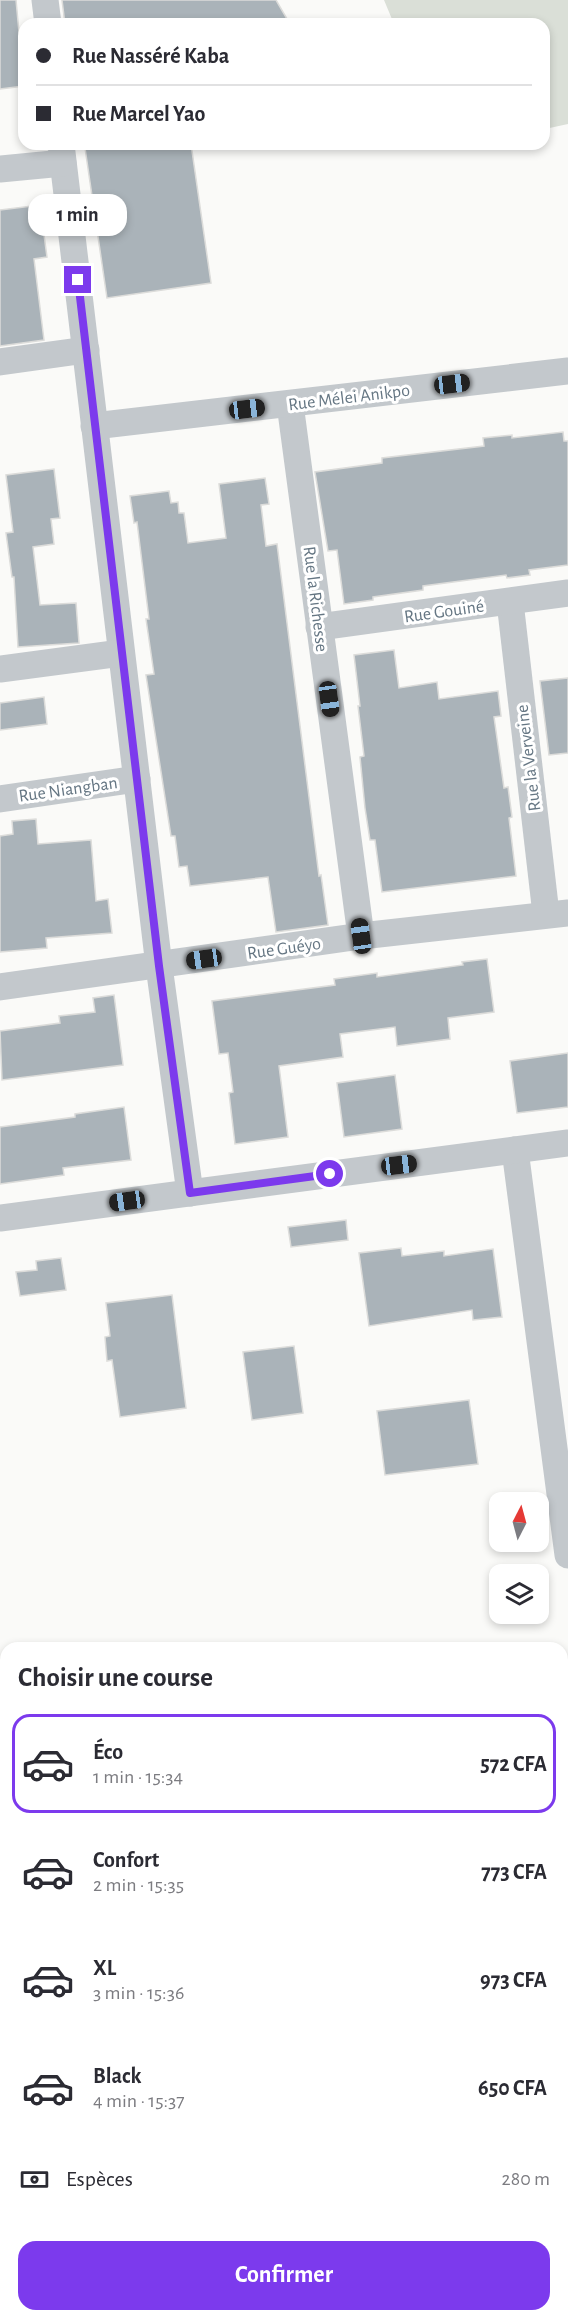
<!DOCTYPE html>
<html lang="fr">
<head>
<meta charset="utf-8">
<style>
  :root { --surface:#fff; --page:#f2f2f3; --text:#2b2b33; --muted:#7c7c81; --line:#e1e1e2; --accent:#7c3aed }
  body { margin:0; font-family:"Alegreya Sans",sans-serif; background:var(--page); color:var(--text); height:100vh; display:flex; flex-direction:column; font-size:22px; white-space:nowrap }
  * { box-sizing:border-box; margin:0 }
  p { font-size:20px; color:var(--muted) }
  .icon { flex:none; width:33px; height:33px; fill:none; stroke:currentColor; stroke-width:2; stroke-linecap:round; stroke-linejoin:round }
  .map { position:relative; flex:1; overflow:hidden }
  .details { position:absolute; left:0px; top:1642px; width:568px; height:680px; display:flex; flex-direction:column; background:var(--surface); border-radius:18px 18px 0 0; box-shadow:0 3px 9px #0003 }
  .details>* { flex:none }
  .top-card { position:absolute; left:18px; top:18px; width:532px; height:132px; border-radius:18px; box-shadow:0 3px 9px #0003; display:grid; align-content:center; height:132px; padding:0 18px; background:var(--surface) }
  .needle { width:39px; rotate:6deg }
  .buttons { position:absolute; left:489px; top:1492px; display:grid; gap:12px }
  .buttons a { display:grid; place-items:center; width:60px; height:60px; border-radius:12px; background:var(--surface); box-shadow:0 3px 9px #0003; font-size:30px }
  .end { position:absolute; width:27px; height:27px; margin:-14px; border:8px solid #7c3aed; background:#fff; box-shadow:0 0 0 3px #fff }
  .from { border-radius:50% }
  .bubble { position:absolute; height:42px; border-radius:18px; background:var(--surface); box-shadow:0 3px 9px #0003; font-size:20px; font-weight:600; line-height:42px; text-align:center }
  .car { position:absolute; width:18px; height:36px; margin:-18px -9px; border-radius:8px; box-shadow:0 0 4px 2px #0007; background:linear-gradient(#222 24%,#8ab4d8 0 40%,#222 0 76%,#8ab4d8 0 86%,#222 0) }
  .top-card b { display:flex; align-items:center; gap:21px; height:57px; font-size:22px }
  .top-card b+b { border-top:2px solid var(--line) }
  .top-card i { width:15px; height:15px; background:var(--text) }
  ul { padding:0; list-style:none }
  li { display:flex; align-items:center; gap:18px; height:99px; margin:0 12px 9px; padding:0 6px; border:3px solid transparent; border-radius:18px }
  li div { flex:1 }
  li b { display:block; font-size:22px }
  li em { font-style:normal; font-weight:600 }
  li.current { border-color:var(--accent) }
  li>.icon { width:54px; height:54px; stroke-width:1.5 }
  h2 { padding:0 18px; font-size:27px; line-height:72px }
  .pay { display:flex; align-items:center; gap:15px; height:66px; padding:0 18px; font-size:22px }
  .pay p { margin-inline-start:auto }
  .button { display:flex; gap:12px; margin-top:auto; padding:12px 18px }
  .button a { flex:1; height:69px; border-radius:18px; background:var(--accent); color:#fff; font-size:24px; font-weight:600; line-height:69px; text-align:center }
  .map>svg:first-child { display:block }
  .green { fill:#dadfd7 }
  .building { fill:#aab3b9; stroke:#dcdcda; stroke-width:1.5 }
  .lines { fill:none; stroke-linecap:round; stroke-linejoin:round }
  .street { stroke:#c3c8cc; stroke-width:27 }
  .route { stroke:#7c3aed; stroke-width:8 }
  .labels { text-anchor:middle; stroke-width:6; stroke-linejoin:round; paint-order:stroke }
  .street-label { font-size:18px; fill:#657683; stroke:#fff }
</style>
</head>
<body>
<div class="map">
<svg width="568" height="2321" viewBox="0 0 568 2321">
  <rect width="100%" height="100%" fill="#fafaf8"/>
  <path class="green" d="M384 0H568V124L545 129 544 24H394Z"/>
  <g class="building">
    <path d="M0 0H16L24 86 0 89Z"/>
    <path d="M62 0H276L290 24H65Z"/>
    <path d="M114 144H191L211 283 107 298 85 148Z"/>
    <path d="M40 205 47 257 34 259 44 340 0 346V210Z"/>
    <path d="M563 432 564 441H568V565L529 570 530 575 507 578 506 575 423 586V590L373 597V600L344 604 337 550 328 551 315 472 382 463V458L484 446 483 438 512 435V438Z"/>
    <path d="M54 469 60 518 51 519 54 544 33 547 40 605 76 603 79 643 18 647 14 577H12L6 533 13 532 6 475Z"/>
    <path d="M265 478 269 504 261 505 266 546 277 544 319 876 321 875 328 925 276 932 268 877 190 886 187 866 179 867 175 836H171L146 675 154 674 146 619H149L137 522 134 523 130 496 169 491 171 503 178 502 179 513H184L188 543 226 538 219 484Z"/>
    <path d="M394 650 399 688 437 682 439 699 498 691 501 716 494 717 504 788 508 787 512 817 509 818 516 876 382 892 375 840H370L365 808 360 757 364 756 358 706H360L354 655Z"/>
    <path d="M568 678V753L549 755 540 681Z"/>
    <path d="M44 697 47 724 0 730V703Z"/>
    <path d="M36 819 38 844 91 840 96 901 108 899 112 933 46 938 47 948 0 952V836L13 834 12 821Z"/>
    <path d="M487 959 494 1012 448 1018 450 1039 397 1046 395 1027 340 1034 343 1057 279 1066 288 1137 235 1144 229 1093 233 1092 228 1053 219 1054 212 1001 335 985 334 979 377 973V977L463 965 462 962Z"/>
    <path d="M114 995 123 1065 2 1080 0 1031 60 1023 59 1016 95 1012 93 998Z"/>
    <path d="M568 1053V1107L517 1113 510 1061Z"/>
    <path d="M395 1075 402 1129 344 1137 337 1083Z"/>
    <path d="M124 1107 131 1160 63 1168 64 1175 0 1184V1127L75 1117V1114Z"/>
    <path d="M346 1220 348 1240 291 1247 288 1227Z"/>
    <path d="M401 1248 402 1256 444 1251V1256L493 1249 502 1317 473 1320 472 1310 369 1326 359 1253Z"/>
    <path d="M61 1258 66 1290 20 1296 16 1272 37 1270 36 1261Z"/>
    <path d="M172 1295 186 1408 120 1417 112 1360 107 1361 105 1337 110 1336 106 1303Z"/>
    <path d="M294 1346 303 1413 252 1420 243 1352Z"/>
    <path d="M469 1400 478 1464 385 1475 377 1411Z"/>
  </g>
  <g class="lines">
    <g class="street">
      <path d="M45 0 48 24"/>
      <path d="M61 144 159 966 190 1193"/>
      <path d="M0 169 63 163"/>
      <path d="M0 362 86 350"/>
      <path d="M290 404 361 936"/>
      <path d="M94 426 568 371"/>
      <path d="M510 602 546 914"/>
      <path d="M319 627 568 593"/>
      <path d="M0 669 121 653"/>
      <path d="M0 799 137 779"/>
      <path d="M0 987 361 936 568 913"/>
      <path d="M515 1150 568 1555"/>
      <path d="M0 1218 568 1143"/>
      <path d="M0 2307 6 2306"/>
      <path d="M61 2316V2321"/>
    </g>
  </g>
  <g class="lines">
    <path class="route" d="M78 280 159 966 190 1193 330 1174"/>
  </g>
  <g class="labels">
    <g class="street-label">
      <text transform="translate(349 397) rotate(-7)" y="6">Rue Mélei Anikpo</text>
      <text transform="translate(316 599) rotate(83)" y="6">Rue la Richesse</text>
      <text transform="translate(444 611) rotate(-8)" y="6">Rue Gouiné</text>
      <text transform="translate(528 758) rotate(-97)" y="6">Rue la Verveine</text>
      <text transform="translate(68 789) rotate(-8)" y="6">Rue Niangban</text>
      <text transform="translate(284 948) rotate(-8)" y="6">Rue Guéyo</text>
    </g>
  </g>
</svg>
<div class="buttons">
<a><svg class="needle" viewBox="-14 -14 28 28"><path d="M0-13l5 13h-10z" fill="#e53935"/><path d="M0 13l5-13h-10z" fill="#7c7c81"/></svg></a>
<a><svg class="icon" aria-label="layers" viewBox="0 0 24 24"><path d="M12 4l9 5-9 5-9-5zM3 14l9 5 9-5"/></svg></a>
</div>
<i class="end from" style="left:330px;top:1174px"></i>
<i class="end" style="left:78px;top:280px"></i>
<div class="bubble" style="left:28px;top:194px;width:99px">1 min</div>
<i class="car" style="left:452px;top:384px;rotate:83deg"></i>
<i class="car" style="left:247px;top:409px;rotate:83deg"></i>
<i class="car" style="left:329px;top:699px;rotate:172deg"></i>
<i class="car" style="left:361px;top:936px;rotate:352deg"></i>
<i class="car" style="left:204px;top:959px;rotate:262deg"></i>
<i class="car" style="left:399px;top:1165px;rotate:83deg"></i>
<i class="car" style="left:127px;top:1201px;rotate:262deg"></i>
<div class="top-card">
<b><i class="from"></i>Rue Nasséré Kaba</b>
<b><i></i>Rue Marcel Yao</b>
</div>
<section class="details">
<h2>Choisir une course</h2>
<ul>
<li class="current"><svg class="icon" aria-label="car" viewBox="0 0 24 24"><path d="M5 17H2v-5l4-1 3-4h7l3 4 3 1v5h-3M9 17h6M6 11h13"/><circle cx="7" cy="17" r="2"/><circle cx="17" cy="17" r="2"/></svg><div><b>Éco</b><p>1 min · 15:34</p></div><em>572 CFA</em></li>
<li><svg class="icon" aria-label="car" viewBox="0 0 24 24"><path d="M5 17H2v-5l4-1 3-4h7l3 4 3 1v5h-3M9 17h6M6 11h13"/><circle cx="7" cy="17" r="2"/><circle cx="17" cy="17" r="2"/></svg><div><b>Confort</b><p>2 min · 15:35</p></div><em>773 CFA</em></li>
<li><svg class="icon" aria-label="car" viewBox="0 0 24 24"><path d="M5 17H2v-5l4-1 3-4h7l3 4 3 1v5h-3M9 17h6M6 11h13"/><circle cx="7" cy="17" r="2"/><circle cx="17" cy="17" r="2"/></svg><div><b>XL</b><p>3 min · 15:36</p></div><em>973 CFA</em></li>
<li><svg class="icon" aria-label="car" viewBox="0 0 24 24"><path d="M5 17H2v-5l4-1 3-4h7l3 4 3 1v5h-3M9 17h6M6 11h13"/><circle cx="7" cy="17" r="2"/><circle cx="17" cy="17" r="2"/></svg><div><b>Black</b><p>4 min · 15:37</p></div><em>650 CFA</em></li>
</ul>
<div class="pay"><svg class="icon" aria-label="cash" viewBox="0 0 24 24"><path d="M3 7h18v10H3z"/><circle cx="12" cy="12" r="2"/></svg>Espèces<p>280 m</p></div>
<div class="button"><a>Confirmer</a></div>
</section>
</div>
</body>
</html>
